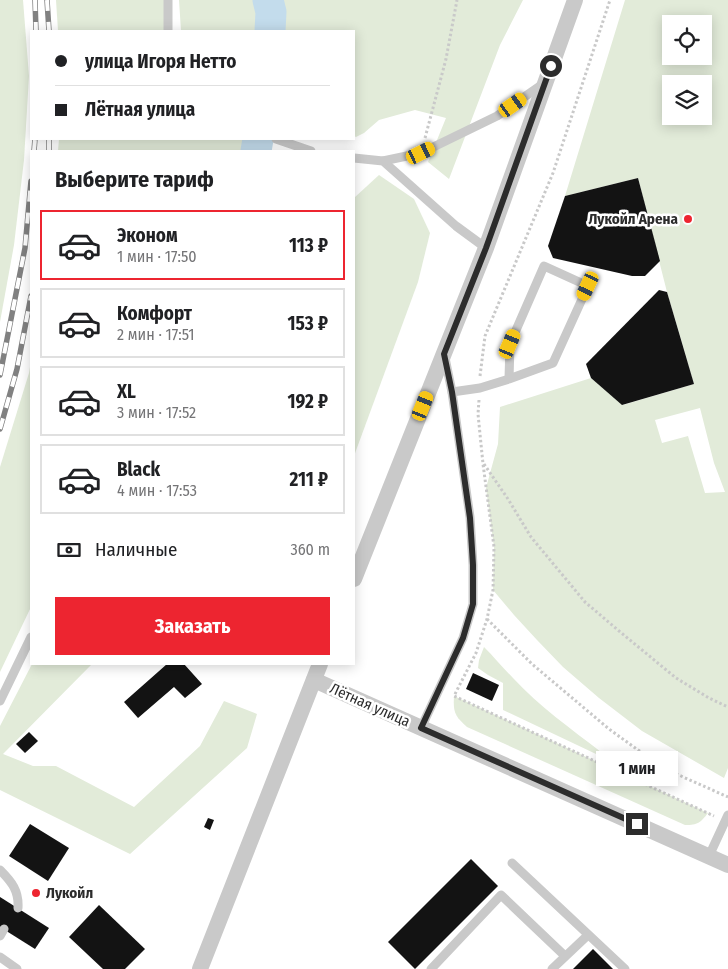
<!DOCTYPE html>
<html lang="ru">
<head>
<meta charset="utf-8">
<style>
  :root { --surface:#fff; --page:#f2f2f2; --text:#202124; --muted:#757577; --line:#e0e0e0; --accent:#ed2530 }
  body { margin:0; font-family:"Fira Sans Condensed",sans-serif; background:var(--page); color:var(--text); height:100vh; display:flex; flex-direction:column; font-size:19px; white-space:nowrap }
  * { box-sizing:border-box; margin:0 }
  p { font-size:16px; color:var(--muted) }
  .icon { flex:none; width:28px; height:28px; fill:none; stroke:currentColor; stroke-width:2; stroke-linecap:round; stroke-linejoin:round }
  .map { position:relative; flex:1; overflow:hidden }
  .side { position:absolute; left:30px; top:150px; width:325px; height:515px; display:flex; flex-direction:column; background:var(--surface); border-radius:0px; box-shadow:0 2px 12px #0003 }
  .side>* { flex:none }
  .top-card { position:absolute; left:30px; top:30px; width:325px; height:110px; border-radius:0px; box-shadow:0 2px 12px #0003; display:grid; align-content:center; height:110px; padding:0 25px; background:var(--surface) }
  .fabs { position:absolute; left:662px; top:15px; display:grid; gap:10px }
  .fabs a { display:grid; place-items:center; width:50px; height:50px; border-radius:0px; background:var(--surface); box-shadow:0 2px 12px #0003; font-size:25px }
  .end { position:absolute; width:22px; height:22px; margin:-11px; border:6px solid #2c2c2c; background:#fff; box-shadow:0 0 0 2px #fff }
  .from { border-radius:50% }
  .bubble { position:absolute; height:35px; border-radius:0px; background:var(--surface); box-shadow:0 2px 12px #0003; font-size:16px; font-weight:700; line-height:35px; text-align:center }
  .car { position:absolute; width:15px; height:30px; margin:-15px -8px; border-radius:6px; box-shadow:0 0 4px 1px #0007; background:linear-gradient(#f5c518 24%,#345 0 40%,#f5c518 0 76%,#345 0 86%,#f5c518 0) }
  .top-card b { display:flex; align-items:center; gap:18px; height:48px; font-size:19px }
  .top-card b+b { border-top:1px solid var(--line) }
  .top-card i { width:12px; height:12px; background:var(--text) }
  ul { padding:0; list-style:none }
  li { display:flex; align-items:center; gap:15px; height:70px; margin:0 10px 8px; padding:0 15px; border:2px solid var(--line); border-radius:0px }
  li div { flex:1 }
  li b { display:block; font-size:19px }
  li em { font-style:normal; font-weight:700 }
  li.on { border-color:var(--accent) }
  li>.icon { width:45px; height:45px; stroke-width:1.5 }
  h2 { padding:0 25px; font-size:22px; line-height:60px }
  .pay { display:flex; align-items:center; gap:12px; height:55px; padding:0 25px; font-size:19px }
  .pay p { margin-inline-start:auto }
  .button { display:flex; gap:10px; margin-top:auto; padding:10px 25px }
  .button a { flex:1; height:58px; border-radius:0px; background:var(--accent); color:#fff; font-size:20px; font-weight:700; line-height:58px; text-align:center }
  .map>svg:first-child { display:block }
  .green { fill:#e2ebd9; fill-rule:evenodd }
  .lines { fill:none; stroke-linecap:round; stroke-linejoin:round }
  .river { stroke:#c3dcec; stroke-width:31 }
  .building { fill:#131313 }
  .path { stroke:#c9c9c9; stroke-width:3; stroke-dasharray:2.5 2.5; stroke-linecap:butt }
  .lane { stroke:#c9c9c9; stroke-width:9 }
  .street { stroke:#c9c9c9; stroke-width:16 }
  .rail-casing { stroke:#818181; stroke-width:5.5 }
  .rail { stroke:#fff; stroke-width:4; stroke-dasharray:11; stroke-linecap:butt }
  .route { stroke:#2c2c2c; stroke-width:6 }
  .poi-dot { fill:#ed2530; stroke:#fff; stroke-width:2 }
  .labels { text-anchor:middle; stroke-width:5; stroke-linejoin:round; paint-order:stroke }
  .poi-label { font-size:15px; font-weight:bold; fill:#2c2c2c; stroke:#fff; text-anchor:end }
  .street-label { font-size:15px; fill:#2c2c2c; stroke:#fff }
</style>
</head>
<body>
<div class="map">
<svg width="728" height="969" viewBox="0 0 728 969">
  <rect width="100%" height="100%" fill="#fff"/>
  <g class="green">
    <path d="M0 0H23L29 76 24 160 14 245 0 322Z"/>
    <path d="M56 0H165L167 31H58Z"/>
    <path d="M179 0H523L500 45 449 179 428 162 446 118 415 110 379 120 364 133 356 137 354 136V31H181Z"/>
    <path d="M625 0H728V768L724 778 642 731 599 698 563 667 537 640 514 615 493 590 494 547 486 488 498 444 500 407 591 378 623 405 694 384 667 292 638 178 565 196ZM671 24H704V56H671ZM671 84H704V116H671ZM700 408 714 463 725 492 705 493 688 436 662 443 655 420Z"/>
    <path d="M59 139H241L253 146 257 151H58Z"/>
    <path d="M379 175 414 199 430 233 418 282 354 456V198Z"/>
    <path d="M31 361V607L0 672V467L29 373Z"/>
    <path d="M484 647C494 657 503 668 513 678 539 706 571 729 601 752L596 754 503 710V683L488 675 478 668 479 660Z"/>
    <path d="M32 664H92L3 754 33 766H56L134 807 200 746 224 701 257 714 247 748 130 854 0 790V726Z"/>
    <path d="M454 696 708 813C700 823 698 825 685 825L467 727C455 716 453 713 454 696Z"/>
  </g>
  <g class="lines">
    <g class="river">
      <path d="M268 0 271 12 270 31"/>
      <path d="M256 151 258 139"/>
    </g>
  </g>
  <g class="building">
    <path d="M638 178 660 261 645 276H632L553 258 548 246 565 196Z"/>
    <path d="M659 290 667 292 694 384 622 405 591 378 586 364Z"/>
    <path d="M167 664H184L202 684 185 698 174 687 138 718 124 702Z"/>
    <path d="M473 673 499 685 492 701 466 689Z"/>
    <path d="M29 732 38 741 25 753 16 744Z"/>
    <path d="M208 818 214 820 210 830 204 827Z"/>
    <path d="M30 824 69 848 48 881 9 856Z"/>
    <path d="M471 859 498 886 415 969 388 942Z"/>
    <path d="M0 897 49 928 35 949 0 927Z"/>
    <path d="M99 905 145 949 125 969H103L69 937Z"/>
    <path d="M593 949 613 969H573Z"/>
  </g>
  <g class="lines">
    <g class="path">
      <path d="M425 138 446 59 457 0"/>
      <path d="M480 376 485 336 553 173 610 0"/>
      <path d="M479 400 478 414 483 464 494 547 493 590 487 619 476 653 454 696 714 816"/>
      <path d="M484 464 508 499 531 537 585 602 619 631 676 678 709 698 728 707"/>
      <path d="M487 619 532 664 609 729 663 768 728 797"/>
    </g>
    <g class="lane">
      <path d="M168 31V0"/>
      <path d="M276 139 311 151"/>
      <path d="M354 158 383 161 456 226 486 248"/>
      <path d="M383 161 421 153 497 116 543 84"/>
      <path d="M452 392 480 388 509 379 553 363 588 286 544 266 510 344 509 379"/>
      <path d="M0 701 31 637"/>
      <path d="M421 728 463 638 473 604V565L470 517 452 392 445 358"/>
      <path d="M709 856 728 815"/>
      <path d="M512 863 625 969"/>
      <path d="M0 870C12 882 19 891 18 908"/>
      <path d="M0 936 4 929"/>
      <path d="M0 957 17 969"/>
      <path d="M431 969 501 895 565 956"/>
      <path d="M552 969 588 935"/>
    </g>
    <g class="street">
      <path d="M354 579 486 248 575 0"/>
      <path d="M314 680 728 865"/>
      <path d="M200 969 320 664"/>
    </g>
    <defs>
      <g id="rail">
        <path d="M35 0 36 31"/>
        <path d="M47 0 49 31"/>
        <path d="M34 151 35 139"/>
        <path d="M49 151V139"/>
        <path d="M0 375 25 248 31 181"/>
        <path d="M0 429 17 369 31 296"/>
      </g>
    </defs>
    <use href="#rail" class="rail-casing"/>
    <use href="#rail" class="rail"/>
  </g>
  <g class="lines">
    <path class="route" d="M551 66 486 248 444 354 452 392 470 518 473 565V604L463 638 421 728 637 824"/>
  </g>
  <g class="poi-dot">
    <circle cx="688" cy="219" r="5"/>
    <circle cx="36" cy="893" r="5"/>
  </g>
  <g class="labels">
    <g class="poi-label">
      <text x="678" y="224">Лукойл Арена</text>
      <text x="46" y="898" text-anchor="start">Лукойл</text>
    </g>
    <g class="street-label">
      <text transform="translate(370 705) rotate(24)" y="5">Лётная улица</text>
    </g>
  </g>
</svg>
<div class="fabs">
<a><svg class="icon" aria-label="locate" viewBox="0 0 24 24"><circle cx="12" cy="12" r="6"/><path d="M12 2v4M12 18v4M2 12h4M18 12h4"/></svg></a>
<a><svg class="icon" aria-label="layers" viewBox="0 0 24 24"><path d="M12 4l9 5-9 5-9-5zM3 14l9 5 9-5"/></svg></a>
</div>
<i class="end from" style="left:551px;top:66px"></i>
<i class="end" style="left:637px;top:824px"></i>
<div class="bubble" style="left:596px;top:751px;width:82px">1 мин</div>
<i class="car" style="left:513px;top:105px;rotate:55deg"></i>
<i class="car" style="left:421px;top:153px;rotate:64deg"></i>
<i class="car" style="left:588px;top:286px;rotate:205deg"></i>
<i class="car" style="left:510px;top:344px;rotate:23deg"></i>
<i class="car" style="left:423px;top:406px;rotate:22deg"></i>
<div class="top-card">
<b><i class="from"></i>улица Игоря Нетто</b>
<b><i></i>Лётная улица</b>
</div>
<section class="side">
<h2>Выберите тариф</h2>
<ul>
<li class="on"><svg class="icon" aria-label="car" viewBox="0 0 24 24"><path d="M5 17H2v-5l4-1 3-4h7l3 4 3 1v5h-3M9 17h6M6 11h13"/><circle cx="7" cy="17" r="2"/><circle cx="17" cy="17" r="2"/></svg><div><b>Эконом</b><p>1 мин · 17:50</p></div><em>113 ₽</em></li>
<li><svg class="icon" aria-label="car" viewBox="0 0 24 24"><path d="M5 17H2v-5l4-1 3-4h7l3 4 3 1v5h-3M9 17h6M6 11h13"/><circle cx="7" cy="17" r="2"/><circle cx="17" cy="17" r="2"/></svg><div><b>Комфорт</b><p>2 мин · 17:51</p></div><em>153 ₽</em></li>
<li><svg class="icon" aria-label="car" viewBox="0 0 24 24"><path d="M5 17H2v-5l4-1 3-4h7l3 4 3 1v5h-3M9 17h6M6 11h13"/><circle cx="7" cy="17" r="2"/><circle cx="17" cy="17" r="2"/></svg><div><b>XL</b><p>3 мин · 17:52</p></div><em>192 ₽</em></li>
<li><svg class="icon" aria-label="car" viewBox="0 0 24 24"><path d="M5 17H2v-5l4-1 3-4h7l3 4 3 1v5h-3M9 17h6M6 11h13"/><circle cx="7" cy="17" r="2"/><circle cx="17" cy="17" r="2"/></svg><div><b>Black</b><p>4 мин · 17:53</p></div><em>211 ₽</em></li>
</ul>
<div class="pay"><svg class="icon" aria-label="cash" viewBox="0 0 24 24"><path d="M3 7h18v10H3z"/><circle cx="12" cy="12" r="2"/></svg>Наличные<p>360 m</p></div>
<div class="button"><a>Заказать</a></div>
</section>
</div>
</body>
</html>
